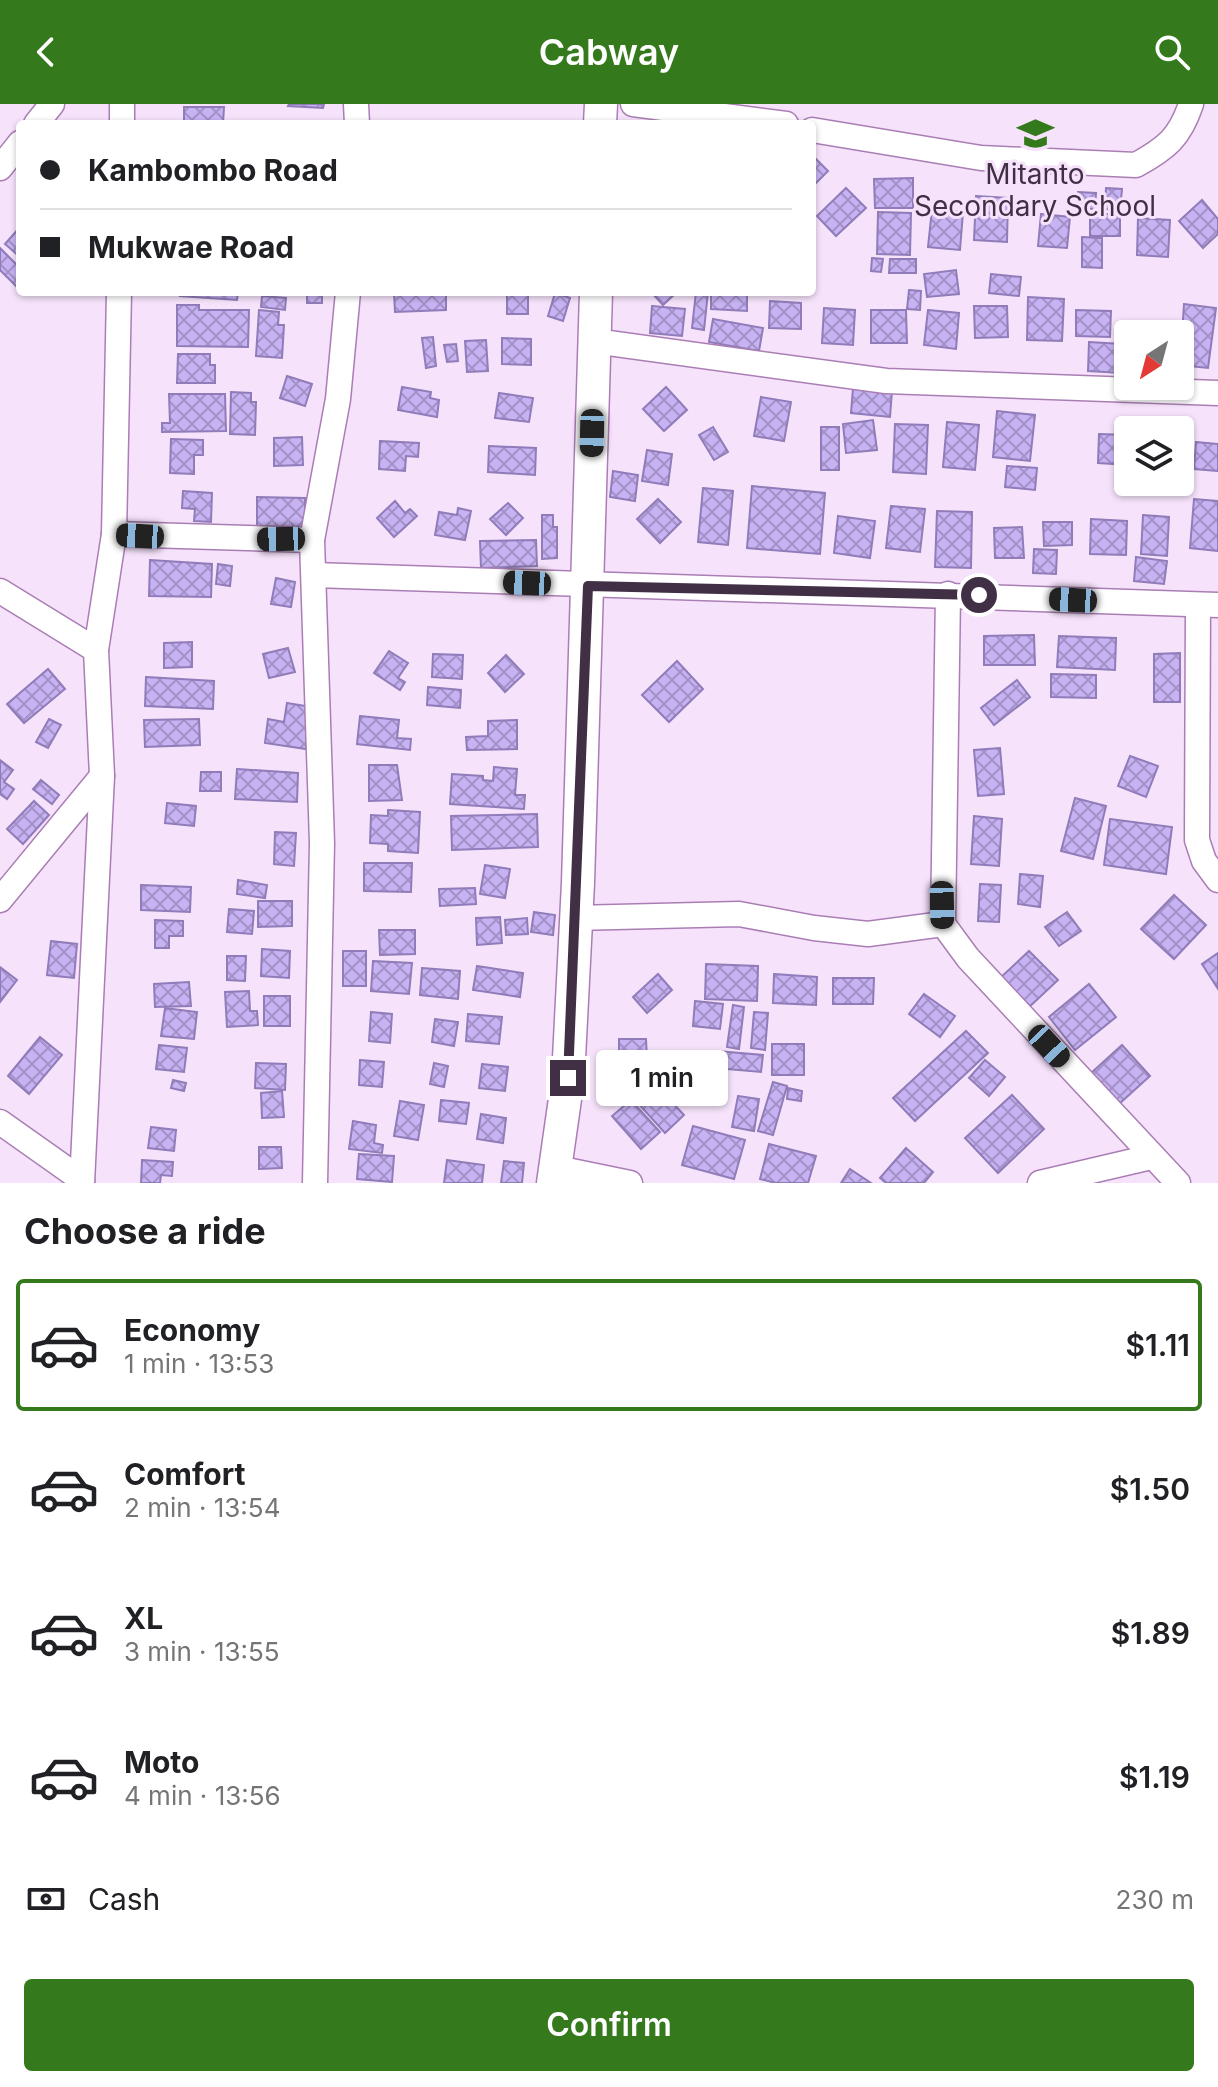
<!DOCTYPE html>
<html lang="en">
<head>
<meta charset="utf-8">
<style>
  :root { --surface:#fff; --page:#f6f6f6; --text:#202124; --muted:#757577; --line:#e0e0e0; --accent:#34791b }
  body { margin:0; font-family:Inter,sans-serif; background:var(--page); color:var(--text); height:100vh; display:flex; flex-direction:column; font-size:30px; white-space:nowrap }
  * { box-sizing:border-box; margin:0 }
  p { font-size:26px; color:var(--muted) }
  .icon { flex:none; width:44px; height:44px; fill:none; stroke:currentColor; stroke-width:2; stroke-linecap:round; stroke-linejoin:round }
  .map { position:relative; height:1079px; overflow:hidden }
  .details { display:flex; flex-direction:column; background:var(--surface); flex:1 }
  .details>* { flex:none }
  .guide { position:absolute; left:16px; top:16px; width:800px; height:176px; border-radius:8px; box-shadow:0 2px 6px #0004; display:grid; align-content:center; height:176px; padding:0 24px; background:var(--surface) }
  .needle { width:52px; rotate:216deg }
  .tools { position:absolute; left:1114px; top:216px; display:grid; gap:16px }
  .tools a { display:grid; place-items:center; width:80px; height:80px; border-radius:8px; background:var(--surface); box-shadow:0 2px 6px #0004; font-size:40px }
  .end { position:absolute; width:36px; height:36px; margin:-18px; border:10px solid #412f46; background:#fff; box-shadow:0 0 0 4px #fff }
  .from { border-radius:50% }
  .bubble { position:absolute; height:56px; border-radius:8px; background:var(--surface); box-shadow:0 2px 6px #0004; font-size:26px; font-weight:600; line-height:56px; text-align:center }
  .car { position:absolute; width:24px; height:48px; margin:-24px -12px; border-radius:10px; box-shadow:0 0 6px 2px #0007; background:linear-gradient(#222 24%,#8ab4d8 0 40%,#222 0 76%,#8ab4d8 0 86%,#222 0) }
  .guide b { display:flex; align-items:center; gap:28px; height:76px; font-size:30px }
  .guide b+b { border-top:2px solid var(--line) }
  .guide i { width:20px; height:20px; background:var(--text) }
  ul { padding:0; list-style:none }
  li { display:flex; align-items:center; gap:24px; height:132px; margin:0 16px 12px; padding:0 8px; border:4px solid transparent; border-radius:8px }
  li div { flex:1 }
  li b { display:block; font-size:30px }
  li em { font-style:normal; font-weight:600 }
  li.selected { border-color:var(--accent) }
  li>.icon { width:72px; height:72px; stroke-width:1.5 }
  h2 { padding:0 24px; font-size:36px; line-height:96px }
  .pay { display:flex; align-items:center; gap:20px; height:88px; padding:0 24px; font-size:30px }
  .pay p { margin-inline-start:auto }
  .cta { display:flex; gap:16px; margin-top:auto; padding:16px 24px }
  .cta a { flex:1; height:92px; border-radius:8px; background:var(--accent); color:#fff; font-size:32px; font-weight:600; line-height:92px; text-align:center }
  header { display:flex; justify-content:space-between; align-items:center; height:104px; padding:0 24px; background:var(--accent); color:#fff; font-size:36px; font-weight:600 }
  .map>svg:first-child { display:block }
  .building { fill:url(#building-cross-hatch); stroke:#907cb9; stroke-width:2 }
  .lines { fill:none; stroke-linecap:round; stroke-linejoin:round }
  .street-casing { stroke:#aa7eb5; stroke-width:27 }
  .secondary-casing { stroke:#aa7eb5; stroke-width:35 }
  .street { stroke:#fff; stroke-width:24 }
  .secondary { stroke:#fff; stroke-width:32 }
  .route { stroke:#412f46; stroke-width:10 }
  .labels { text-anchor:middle; stroke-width:6; stroke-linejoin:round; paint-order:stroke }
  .poi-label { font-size:28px; fill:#412f46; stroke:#f6e3fb }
</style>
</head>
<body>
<header><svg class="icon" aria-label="back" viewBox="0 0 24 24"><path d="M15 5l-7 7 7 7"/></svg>Cabway<svg class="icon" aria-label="search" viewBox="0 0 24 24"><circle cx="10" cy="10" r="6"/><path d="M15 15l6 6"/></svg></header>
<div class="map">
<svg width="1218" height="1079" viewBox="0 0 1218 1079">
  <defs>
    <pattern id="building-cross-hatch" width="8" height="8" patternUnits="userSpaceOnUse" patternTransform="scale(2)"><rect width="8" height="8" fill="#c7b3f3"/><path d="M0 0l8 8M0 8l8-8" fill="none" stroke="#a392c7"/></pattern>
  </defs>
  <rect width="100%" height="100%" fill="#f6e3fb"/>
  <g class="building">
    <path d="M289 0H324L323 4 288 2Z"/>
    <path d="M184 3H224L223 20H184Z"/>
    <path d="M812 51 828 67 812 83Z"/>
    <path d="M913 74V104H875L874 75Z"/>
    <path d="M846 84 866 104 836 132 817 112Z"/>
    <path d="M1106 84 1122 85 1120 106 1105 105Z"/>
    <path d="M1078 88 1096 89 1095 105 1077 104Z"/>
    <path d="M976 92 1008 94 1007 138 974 136Z"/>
    <path d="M1202 96 1218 115V130L1203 144 1179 117Z"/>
    <path d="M932 105 963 108 960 146 928 143Z"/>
    <path d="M878 108 911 109 910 151 877 150Z"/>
    <path d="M1041 110 1070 113 1067 144 1038 142Z"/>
    <rect x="1090" y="110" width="30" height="22"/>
    <path d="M1138 114 1170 116 1168 153 1137 151Z"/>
    <path d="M20 123V153L5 140Z"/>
    <path d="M1082 133 1102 134V164L1082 163Z"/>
    <path d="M0 144 20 164V186L0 166Z"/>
    <path d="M872 154 883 155 881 168 871 167Z"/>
    <path d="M890 155H916V169H889Z"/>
    <path d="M956 166 959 190 927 193 924 170Z"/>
    <path d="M991 170 1021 173 1019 192 989 189Z"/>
    <path d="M909 186 921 187 920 206 907 205Z"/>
    <path d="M181 188H238L237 196 180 192Z"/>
    <rect x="307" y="188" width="15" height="11"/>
    <path d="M394 188H446V206L395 208Z"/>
    <rect x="507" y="188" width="21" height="22"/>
    <path d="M651 188H677L663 201Z"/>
    <path d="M696 188H708L704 226 692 224Z"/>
    <path d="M711 188H747V207L711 205Z"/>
    <path d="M555 189 570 194 563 217 548 212Z"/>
    <path d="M262 192 286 194 285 206 261 203Z"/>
    <path d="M1028 193 1064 195 1062 237 1027 236Z"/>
    <path d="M770 197 801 199V225L769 224Z"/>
    <path d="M1184 200 1216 204 1208 264 1180 261Z"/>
    <path d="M177 201H199V206H249L248 243 177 242Z"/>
    <path d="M652 202 685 205 682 232 650 229Z"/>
    <path d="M974 202H1007L1008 233 975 234Z"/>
    <path d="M824 204 855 206 853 241 822 239Z"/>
    <path d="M259 206 279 208 278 221H284L282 254 256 252Z"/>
    <path d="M871 206H906L907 239H871Z"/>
    <path d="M928 206 959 209 956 245 924 241Z"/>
    <path d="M1076 206 1111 207 1110 233 1076 232Z"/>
    <path d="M713 215 763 224 759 247 709 238Z"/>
    <path d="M433 233 436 262 426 264 422 234Z"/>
    <path d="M502 234 531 235V261L502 260Z"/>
    <path d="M486 236 488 267 467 268 465 237Z"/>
    <path d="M1089 238 1122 240 1121 269 1088 267Z"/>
    <path d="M456 240 458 257 447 258 444 241Z"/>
    <path d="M178 250H210V261H215V279H177Z"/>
    <path d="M287 272 312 280 305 302 280 294Z"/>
    <path d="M402 283 431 288 430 294 439 296 437 313 398 306Z"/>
    <path d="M666 283 687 306 664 327 643 305Z"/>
    <path d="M853 284 892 287 890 313 851 309Z"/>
    <path d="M231 288 251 289V298H256L255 331 230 330Z"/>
    <path d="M499 289 533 294 529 318 495 314Z"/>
    <path d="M169 290H225L226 327 162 328V319H170Z"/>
    <path d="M761 293 791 298 784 337 754 332Z"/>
    <path d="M997 307 1035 311 1030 357 993 353Z"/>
    <path d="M873 316 877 346 846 349 843 320Z"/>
    <path d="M947 318 979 321 975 366 943 363Z"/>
    <path d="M895 320 928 321 926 370 893 368Z"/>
    <path d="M713 323 728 348 714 356 699 331Z"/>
    <rect x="821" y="323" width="18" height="43"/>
    <path d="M1099 330 1128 331V361L1098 359Z"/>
    <path d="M302 333 303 361 274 362V334Z"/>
    <path d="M171 335 203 336V351H194V370L170 369Z"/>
    <path d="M380 337 419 339 418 353 406 352 405 367 379 365Z"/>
    <path d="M1196 338 1218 340V367L1194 365Z"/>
    <path d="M489 342 536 344 535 371 488 368Z"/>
    <path d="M647 346 672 350 668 381 642 377Z"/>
    <path d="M1007 362 1037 364 1035 386 1005 383Z"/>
    <path d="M613 367 638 371 635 397 610 393Z"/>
    <path d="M752 382 825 389 820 450 747 444Z"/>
    <path d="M703 384 733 387 728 441 698 438Z"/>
    <path d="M183 387 212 389 211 418 194 417 195 405 182 404Z"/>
    <path d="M257 393 305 394V425H257Z"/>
    <path d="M658 395 681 418 660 439 637 415Z"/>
    <path d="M1194 395 1218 397V447L1190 444Z"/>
    <path d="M395 397 405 409 410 405 417 412 394 433 377 414Z"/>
    <path d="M508 399 523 414 506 431 490 415Z"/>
    <path d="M891 402 925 405 920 448 886 444Z"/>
    <path d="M458 404 471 407 465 436 435 431 439 408 457 411Z"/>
    <path d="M937 407 972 408 971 464 935 463Z"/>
    <path d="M542 411H553V423H557V454L542 455Z"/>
    <path d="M1143 411 1169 413 1167 452 1141 450Z"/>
    <path d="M838 412 875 417 870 454 834 449Z"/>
    <path d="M1091 415 1127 417 1126 451 1090 450Z"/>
    <path d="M1043 418H1072V441L1044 442Z"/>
    <path d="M1022 423 1024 454H995L994 424Z"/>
    <path d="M536 436 537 462 481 464 480 437Z"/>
    <path d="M1034 445 1057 446 1056 470 1033 469Z"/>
    <path d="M1136 453 1167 457 1164 480 1134 477Z"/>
    <path d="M150 456 212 460 211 493 149 492Z"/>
    <path d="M218 460 232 462 230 482 216 480Z"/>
    <path d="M276 474 295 478 291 503 271 500Z"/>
    <path d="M1034 531 1035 561H984V532Z"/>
    <path d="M1059 532 1116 534 1115 566 1057 563Z"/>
    <path d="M192 538V563L164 564V539Z"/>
    <path d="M288 544 295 568 269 574 263 550Z"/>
    <path d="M389 547 408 559 398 574 405 578 400 586 374 569Z"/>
    <path d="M1180 549V598H1154V550Z"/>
    <path d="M433 550 463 551 462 575 432 573Z"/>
    <path d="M506 551 524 570 505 588 488 569Z"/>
    <path d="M677 557 703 585 669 618 642 591Z"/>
    <path d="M48 565 65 585 24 619 7 600Z"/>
    <path d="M1051 570 1096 571V594L1051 593Z"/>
    <path d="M146 573 214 577 213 605 145 602Z"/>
    <path d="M1017 576 1030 593 994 621 981 604Z"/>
    <path d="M428 583 461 586 460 604 427 601Z"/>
    <path d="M287 599 312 603 306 645 265 639 268 615 284 618Z"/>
    <path d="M360 612 399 616 397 634 411 635 410 646 357 640Z"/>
    <path d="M49 615 61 621 48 644 36 638Z"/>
    <path d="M199 615 200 641 145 643 144 616Z"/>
    <path d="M517 616V645L467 646 466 633 488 632V617Z"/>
    <path d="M1000 644 1004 690 978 692 974 646Z"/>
    <path d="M1130 652 1158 662 1146 693 1118 682Z"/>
    <path d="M0 656 13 666 4 678 14 685 7 695 0 690Z"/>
    <path d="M369 661H397L402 696 369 697Z"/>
    <path d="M494 663 517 665 515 691H525L524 705 450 700 452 670 483 672V676L493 677Z"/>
    <path d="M237 665 298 669 297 698 235 695Z"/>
    <path d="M201 668H221V687H200Z"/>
    <path d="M41 676 59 691 52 700 33 685Z"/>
    <path d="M1075 694 1106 702 1093 755 1061 747Z"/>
    <path d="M34 697 49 711 23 740 7 725Z"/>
    <path d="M167 699 196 702 194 722 165 719Z"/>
    <path d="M388 706 420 708 418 749 388 747V740L370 739 371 711 388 712Z"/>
    <path d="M537 710 538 743 452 746 451 712Z"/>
    <path d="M974 712 1002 715 999 762 971 760Z"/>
    <path d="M1110 715 1172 723 1166 770 1104 761Z"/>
    <path d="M275 728 296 729 294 762 274 760Z"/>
    <path d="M364 759H412L411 788 364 787Z"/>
    <path d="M485 761 510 765 505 794 480 790Z"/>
    <path d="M1020 770 1043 772 1040 803 1018 800Z"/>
    <path d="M238 776 267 781 265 794 237 790Z"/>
    <path d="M980 780 1001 781 999 818 978 817Z"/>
    <path d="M141 781 191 783 190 808 141 806Z"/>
    <path d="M475 784 476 800 440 802 439 785Z"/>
    <path d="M1174 791 1206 821 1174 855 1141 825Z"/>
    <path d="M258 797H292V822L258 823Z"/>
    <path d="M229 805 254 807 252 830 227 828Z"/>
    <path d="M534 808 555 811 553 831 531 828Z"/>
    <path d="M1067 808 1081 827 1059 842 1045 823Z"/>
    <path d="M500 813 502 839 477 841 476 814Z"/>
    <path d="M527 814 528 830 506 831 505 816Z"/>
    <path d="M155 816 183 817V832H169V844H155Z"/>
    <path d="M379 826H415V850L380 851Z"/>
    <path d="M51 837 77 840 74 874 47 871Z"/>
    <path d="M262 845 290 847 289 874 261 872Z"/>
    <rect x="343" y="847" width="23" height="35"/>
    <path d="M1029 847 1058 876 1027 905 999 875Z"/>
    <path d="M1218 849V885L1202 860Z"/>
    <path d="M227 852H246L245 877 227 876Z"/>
    <path d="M373 857 412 859 409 890 371 887Z"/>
    <path d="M706 860 758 862 757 897 705 895Z"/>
    <path d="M477 862 523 869 520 893 473 886Z"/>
    <path d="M0 863 17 876 0 898Z"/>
    <path d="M422 864 460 867 458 895 420 891Z"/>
    <path d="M658 870 672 886 647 909 633 893Z"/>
    <path d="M774 870 817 873 816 901 773 899Z"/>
    <path d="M833 874H874L873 900H833Z"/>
    <path d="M189 878 191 902 155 903 154 880Z"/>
    <path d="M1089 880 1116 913 1075 946 1049 913Z"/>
    <path d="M249 887 250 907H257L258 921 227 923 225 888Z"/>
    <path d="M924 890 955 912 940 933 909 910Z"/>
    <rect x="264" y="892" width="26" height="30"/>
    <path d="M695 897 723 900 720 925 693 922Z"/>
    <path d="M733 901 744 903 739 945 727 943Z"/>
    <path d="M165 904 197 908 194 935 161 932Z"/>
    <path d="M371 908 392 910 390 939 369 937Z"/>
    <path d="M754 908 768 909 765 946 751 944Z"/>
    <path d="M468 910 502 913 499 940 466 937Z"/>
    <path d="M435 915 458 918 454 942 432 938Z"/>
    <path d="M966 927 988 949 915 1017 893 994Z"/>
    <path d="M40 933 62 951 29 990 8 972Z"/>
    <path d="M619 935H646L647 954H619Z"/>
    <rect x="772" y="940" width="32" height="31"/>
    <path d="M159 941 187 944 184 968 156 965Z"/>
    <path d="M1122 941 1150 972 1119 1000 1091 969Z"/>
    <path d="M717 947 763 951 761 968 716 964Z"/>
    <path d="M654 948 682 949 680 975 653 973Z"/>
    <path d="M360 956 384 958 382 983 359 981Z"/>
    <path d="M985 956 1005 973 989 992 969 974Z"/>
    <path d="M256 959 286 960 285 986 255 984Z"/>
    <path d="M434 959 448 962 444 983 430 980Z"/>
    <path d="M482 960 508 963 505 987 479 984Z"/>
    <path d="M173 976 186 979 184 987 171 984Z"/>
    <path d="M773 978 787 982 773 1031 758 1027Z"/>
    <path d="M655 980 684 1011 665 1029 636 997Z"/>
    <path d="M788 984 802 987 801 997 787 995Z"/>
    <path d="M282 987 284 1013 262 1014 261 989Z"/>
    <path d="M1012 991 1044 1025 998 1069 965 1034Z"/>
    <path d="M738 992 759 995 754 1027 732 1023Z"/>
    <path d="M441 996 469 999 466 1020 439 1017Z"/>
    <path d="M631 996 660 1028 641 1045 612 1012Z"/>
    <path d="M400 997 424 1001 418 1036 394 1032Z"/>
    <path d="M481 1010 506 1014 503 1039 477 1035Z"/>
    <path d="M353 1017 376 1021 374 1039 383 1041 382 1049 349 1045Z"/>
    <path d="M693 1022 745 1036 734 1075 682 1061Z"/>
    <path d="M151 1023 176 1026 174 1047 148 1044Z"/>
    <path d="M769 1040 816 1052 808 1079H776L760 1075Z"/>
    <path d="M259 1043H281L282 1064 259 1065Z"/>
    <path d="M906 1044 933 1068 924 1079H886L880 1074Z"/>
    <path d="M359 1050 394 1052 392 1078 357 1075Z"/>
    <path d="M142 1056 173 1058 172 1072 161 1071 160 1079H141Z"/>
    <path d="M447 1056 484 1061 482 1079H444Z"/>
    <path d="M504 1057 524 1059 522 1079H501Z"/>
    <path d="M850 1065 871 1079H841Z"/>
  </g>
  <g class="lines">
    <defs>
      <g id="street">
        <path d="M356 0 357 20"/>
        <path d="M633 0 786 20"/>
        <path d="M36 20 52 0"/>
        <path d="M122 20V0"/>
        <path d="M812 26 981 54 1136 61C1167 44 1180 33 1191 0"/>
        <path d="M0 64 20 39"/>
        <path d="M594 237 886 277 1218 289"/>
        <path d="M114 430 312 436"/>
        <path d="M314 471 1218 501"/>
        <path d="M0 487 96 546"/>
        <path d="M948 490 943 820 968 854 1178 1079"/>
        <path d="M1198 501 1197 736 1204 757 1218 776"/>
        <path d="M0 796 102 672"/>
        <path d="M574 814 739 810 814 824 868 830 943 820"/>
        <path d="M0 1018 82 1076"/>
        <path d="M552 1063 630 1079"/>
        <path d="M82 1079 102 672 96 546 114 430 119 188"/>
        <path d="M315 1079 322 739 312 436 338 295 348 188"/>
        <path d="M1040 1079 1151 1053"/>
      </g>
      <g id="secondary">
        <path d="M600 20 601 0"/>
        <path d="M553 1079 568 974 578 779 596 188"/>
      </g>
    </defs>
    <use href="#street" class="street-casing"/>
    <use href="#secondary" class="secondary-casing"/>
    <use href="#street" class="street"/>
    <use href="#secondary" class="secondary"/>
  </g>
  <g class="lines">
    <path class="route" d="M568 974 588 482 979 491"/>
  </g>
  <defs>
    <symbol id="school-bare" viewBox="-9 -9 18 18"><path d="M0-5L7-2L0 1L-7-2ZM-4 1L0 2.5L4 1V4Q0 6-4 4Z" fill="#34791b" stroke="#f6e3fb" stroke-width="2.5" paint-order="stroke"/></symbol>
  </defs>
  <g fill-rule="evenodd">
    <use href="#school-bare" x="1010" y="4" width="51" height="51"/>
  </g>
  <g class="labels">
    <g class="poi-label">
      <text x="1035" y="80">Mitanto<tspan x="1035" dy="32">Secondary School</tspan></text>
    </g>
  </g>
</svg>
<div class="tools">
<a><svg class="needle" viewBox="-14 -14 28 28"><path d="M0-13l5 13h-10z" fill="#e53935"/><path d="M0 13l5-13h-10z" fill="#757577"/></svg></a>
<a><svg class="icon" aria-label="layers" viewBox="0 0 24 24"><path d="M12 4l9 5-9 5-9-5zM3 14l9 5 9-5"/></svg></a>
</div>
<i class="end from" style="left:979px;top:491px"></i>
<i class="end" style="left:568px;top:974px"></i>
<div class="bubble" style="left:596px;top:946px;width:132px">1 min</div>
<i class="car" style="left:592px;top:329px;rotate:181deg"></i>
<i class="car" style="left:140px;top:432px;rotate:273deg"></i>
<i class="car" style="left:281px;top:435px;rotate:269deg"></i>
<i class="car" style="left:527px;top:479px;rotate:272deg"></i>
<i class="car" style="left:1073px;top:496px;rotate:273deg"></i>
<i class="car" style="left:942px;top:801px;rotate:179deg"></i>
<i class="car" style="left:1049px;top:942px;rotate:137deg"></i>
<div class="guide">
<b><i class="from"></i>Kambombo Road</b>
<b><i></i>Mukwae Road</b>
</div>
</div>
<section class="details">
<h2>Choose a ride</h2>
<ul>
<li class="selected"><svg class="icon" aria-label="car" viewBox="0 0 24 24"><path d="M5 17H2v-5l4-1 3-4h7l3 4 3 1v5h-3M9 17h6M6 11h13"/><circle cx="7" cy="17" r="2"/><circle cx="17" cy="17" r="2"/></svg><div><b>Economy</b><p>1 min · 13:53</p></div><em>$1.11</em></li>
<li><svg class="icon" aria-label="car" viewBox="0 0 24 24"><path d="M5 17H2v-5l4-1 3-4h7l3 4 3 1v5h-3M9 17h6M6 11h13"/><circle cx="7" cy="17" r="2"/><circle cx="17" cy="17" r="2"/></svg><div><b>Comfort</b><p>2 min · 13:54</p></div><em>$1.50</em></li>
<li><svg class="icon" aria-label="car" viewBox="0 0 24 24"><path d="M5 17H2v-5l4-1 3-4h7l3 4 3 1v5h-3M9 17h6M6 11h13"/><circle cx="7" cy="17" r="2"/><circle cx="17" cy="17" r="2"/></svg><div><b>XL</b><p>3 min · 13:55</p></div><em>$1.89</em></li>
<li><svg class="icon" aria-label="car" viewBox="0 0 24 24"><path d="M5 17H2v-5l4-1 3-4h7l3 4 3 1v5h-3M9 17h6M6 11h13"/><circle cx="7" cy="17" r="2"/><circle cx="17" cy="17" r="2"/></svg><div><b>Moto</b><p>4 min · 13:56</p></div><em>$1.19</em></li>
</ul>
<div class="pay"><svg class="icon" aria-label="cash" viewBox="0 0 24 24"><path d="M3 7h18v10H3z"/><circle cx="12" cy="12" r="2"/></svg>Cash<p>230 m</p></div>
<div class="cta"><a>Confirm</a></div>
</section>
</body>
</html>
